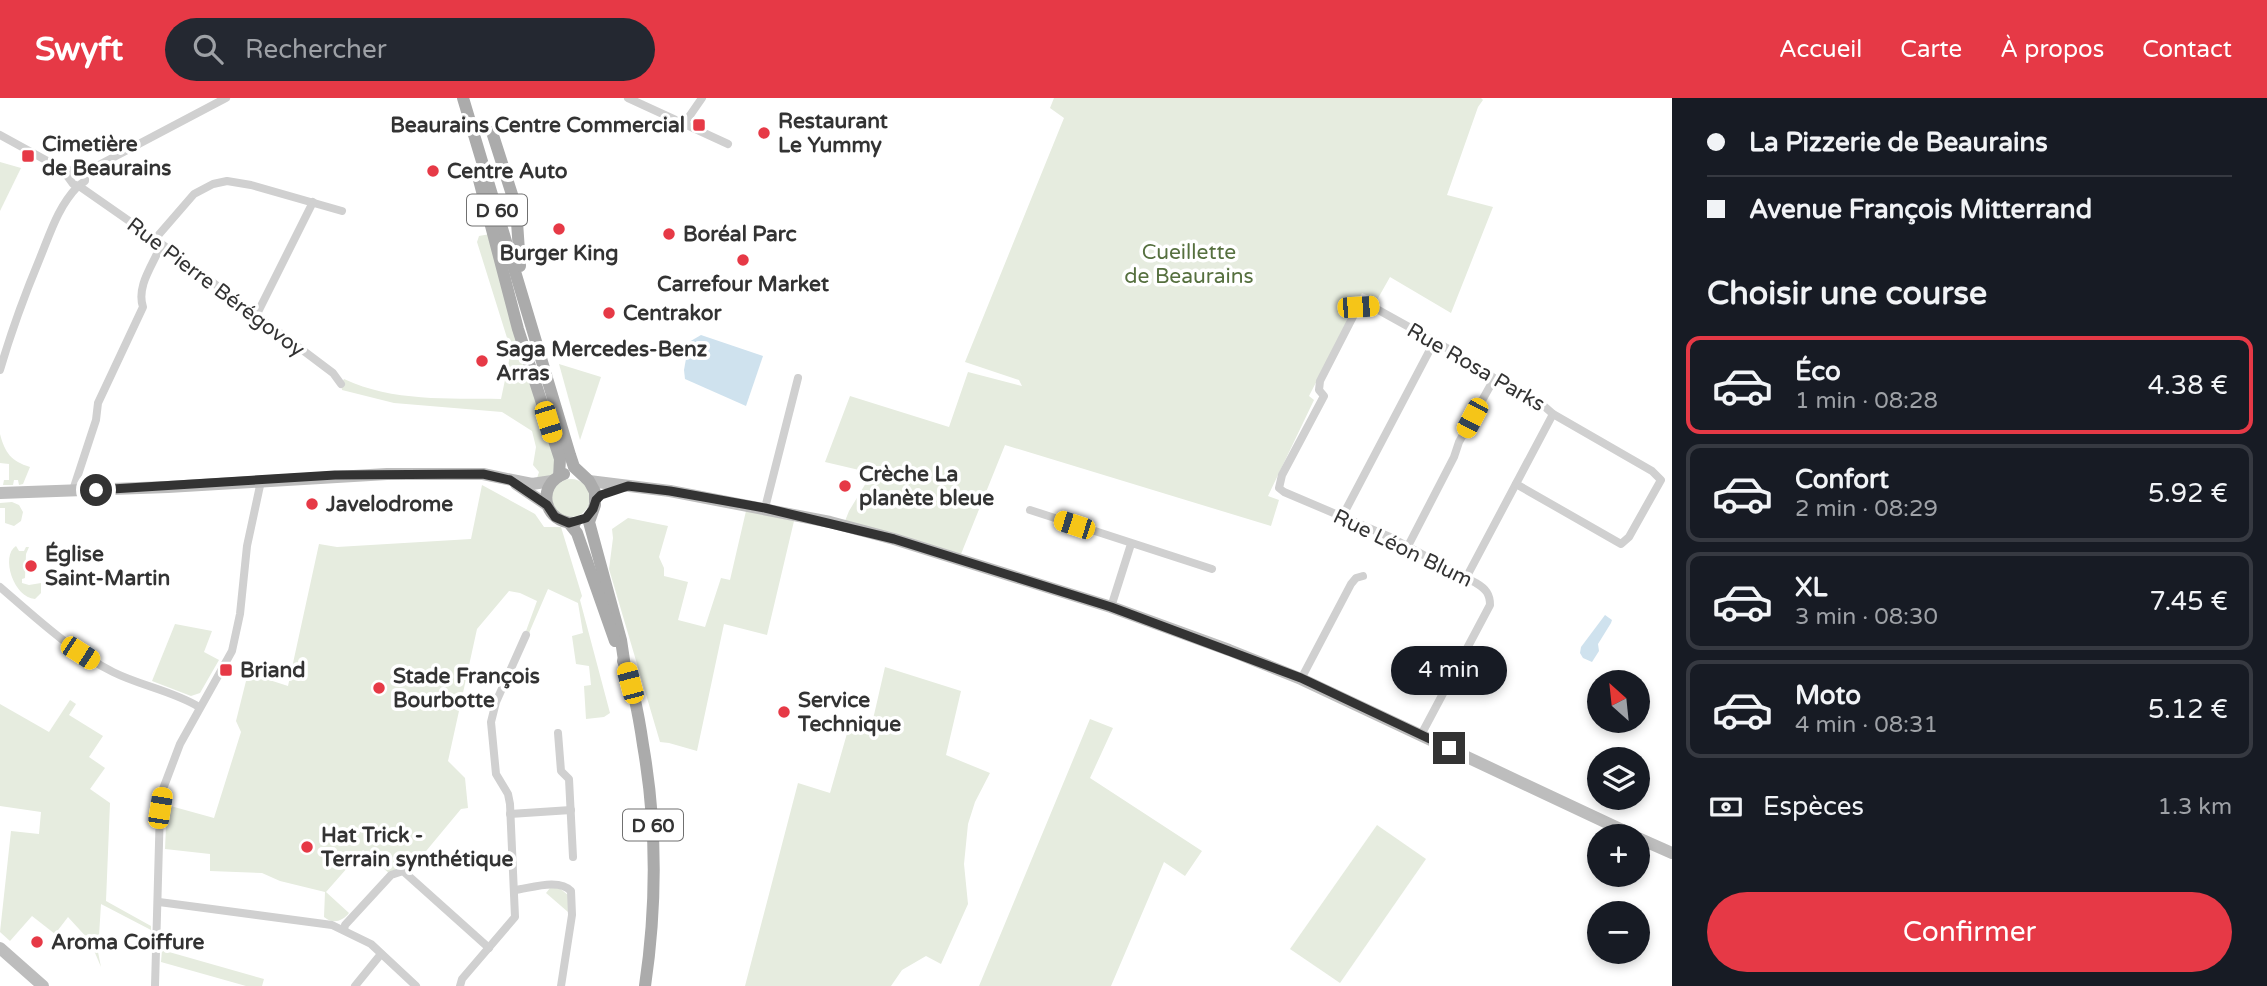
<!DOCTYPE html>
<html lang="fr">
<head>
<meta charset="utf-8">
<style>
  :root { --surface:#171b24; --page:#242831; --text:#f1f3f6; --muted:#9ea1a6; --line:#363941; --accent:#e63946 }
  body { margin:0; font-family:"Varela Round",sans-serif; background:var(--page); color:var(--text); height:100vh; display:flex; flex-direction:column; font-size:26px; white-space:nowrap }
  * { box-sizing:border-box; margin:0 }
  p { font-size:23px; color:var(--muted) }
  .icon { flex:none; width:38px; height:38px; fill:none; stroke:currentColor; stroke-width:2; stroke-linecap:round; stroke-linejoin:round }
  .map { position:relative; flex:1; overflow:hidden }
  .panel { display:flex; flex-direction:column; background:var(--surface); width:595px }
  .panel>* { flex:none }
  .guide { display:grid; align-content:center; height:154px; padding:0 35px; background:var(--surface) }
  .needle { width:46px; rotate:333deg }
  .controls { position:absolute; left:1587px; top:572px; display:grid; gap:14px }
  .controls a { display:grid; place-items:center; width:63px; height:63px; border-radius:50%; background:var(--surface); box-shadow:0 4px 10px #0003; font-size:35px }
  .end { position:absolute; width:32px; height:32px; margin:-16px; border:9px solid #333; background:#fff; box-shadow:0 0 0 4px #fff }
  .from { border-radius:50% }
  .bubble { position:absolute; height:49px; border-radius:24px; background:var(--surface); box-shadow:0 4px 10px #0003; font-size:23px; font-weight:600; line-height:49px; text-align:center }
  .car { position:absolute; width:21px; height:42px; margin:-21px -10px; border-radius:9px; box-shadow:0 0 5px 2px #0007; background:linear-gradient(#f5c518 24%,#345 0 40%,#f5c518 0 76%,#345 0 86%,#f5c518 0) }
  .guide b { display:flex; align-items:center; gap:24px; height:66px; font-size:26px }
  .guide b+b { border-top:2px solid var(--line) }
  .guide i { width:18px; height:18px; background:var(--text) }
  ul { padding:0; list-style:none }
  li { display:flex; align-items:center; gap:21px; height:98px; margin:0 14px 10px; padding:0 21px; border:4px solid var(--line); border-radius:14px }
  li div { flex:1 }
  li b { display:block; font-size:26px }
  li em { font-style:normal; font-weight:600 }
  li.active { border-color:var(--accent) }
  li>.icon { width:63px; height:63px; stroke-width:1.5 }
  h2 { padding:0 35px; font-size:32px; line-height:84px }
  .pay { display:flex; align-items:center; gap:18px; height:77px; padding:0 35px; font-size:26px }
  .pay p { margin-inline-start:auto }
  .cta { display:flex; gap:14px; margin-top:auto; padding:14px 35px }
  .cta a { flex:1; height:80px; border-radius:42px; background:var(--accent); color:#fff; font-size:28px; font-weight:600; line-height:80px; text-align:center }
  header { display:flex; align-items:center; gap:42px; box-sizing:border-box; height:98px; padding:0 35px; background:var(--accent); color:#fff }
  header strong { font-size:33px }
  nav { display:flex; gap:38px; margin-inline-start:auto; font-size:24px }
  .search { width:490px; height:63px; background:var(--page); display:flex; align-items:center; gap:18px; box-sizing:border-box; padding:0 24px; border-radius:38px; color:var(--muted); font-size:26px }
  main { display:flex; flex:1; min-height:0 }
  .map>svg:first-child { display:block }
  .green { fill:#e6ecdf }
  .water { fill:#cfe2ee }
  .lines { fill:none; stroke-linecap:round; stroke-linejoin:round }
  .minor { stroke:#d0d0d0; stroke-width:8 }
  .secondary { stroke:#bdbdbd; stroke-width:12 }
  .primary { stroke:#ababab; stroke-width:12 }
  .route { stroke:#333; stroke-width:9 }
  .poi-dot { fill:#e63946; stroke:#fff; stroke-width:2.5 }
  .labels { text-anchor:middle; stroke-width:7; stroke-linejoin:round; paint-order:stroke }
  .shield { fill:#fff; stroke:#707070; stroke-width:2 }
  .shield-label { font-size:19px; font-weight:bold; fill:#333 }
  .poi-label { font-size:21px; font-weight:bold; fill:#333; stroke:#fff; text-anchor:start }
  .park-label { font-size:21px; fill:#56703f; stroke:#fff }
  .street-label { font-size:21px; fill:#333; stroke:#fff }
</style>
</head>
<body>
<header>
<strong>Swyft</strong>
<div class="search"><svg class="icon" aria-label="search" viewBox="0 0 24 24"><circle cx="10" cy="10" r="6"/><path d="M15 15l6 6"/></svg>Rechercher</div>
<nav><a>Accueil</a><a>Carte</a><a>À propos</a><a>Contact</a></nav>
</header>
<main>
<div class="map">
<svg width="1672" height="888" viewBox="0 0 1672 888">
  <rect width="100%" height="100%" fill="#fff"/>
  <g class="green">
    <path d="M1054 0H1481L1483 2 1478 9 1447 97 1493 109 1451 215 1390 179 1377 202 1362 195 1309 298 1314 302 1268 398 1279 402 1271 428 1005 347 959 461 843 428 849 413 872 375 825 364 850 298 949 329 968 274 1022 288 1019 282 965 264 1064 20 1050 10Z"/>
    <path d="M0 64 21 70 0 113Z"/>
    <path d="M490 136 555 358 553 377 536 383 539 374 533 367 536 349 532 333 502 314 394 305 342 292 341 286 344 281C393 304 448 300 501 301L510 258 508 243 477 144 479 138Z"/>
    <path d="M559 266 601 279 580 342Z"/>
    <path d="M0 336C5 355 11 363 30 369L23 386 19 387 18 382H14L13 387H3L4 382H9V366L0 365Z"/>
    <circle cx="571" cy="400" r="19"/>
    <path d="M482 387 535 416 544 429H561L582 498 580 502 610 615 604 619 586 621 584 588 591 587 589 568 576 566 572 538 583 535 578 505 548 491 529 535 526 533 537 503 520 495 509 493 477 531 448 663 465 680 468 710 461 711 407 776 391 777 363 752 326 794 349 815C342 824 332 826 324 819L325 794 280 783 262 775 210 773V756L165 751 167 707 214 720 241 634 236 623 248 575 288 588 319 446 337 449 471 441Z"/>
    <path d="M12 404 19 407 23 414 21 423 14 428 5 425V410H0V405Z"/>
    <path d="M746 413 794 423 767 537 724 526 697 653 669 645 660 644 609 471 613 440 612 431 628 420 668 428 659 459 664 470V478L688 484 678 522 705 529 721 480 730 482Z"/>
    <path d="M16 448 19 453H24L26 449H29L26 456 25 480 22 481V485L29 487 41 485V495L35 501C14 500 0 458 16 448Z"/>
    <path d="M175 526 212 533 204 554 219 562 200 595 191 598 152 583Z"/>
    <path d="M885 569 961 593 946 657 990 675 975 704 968 726 964 766 968 806 941 866 926 858 902 872 891 888H745L798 685 830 695 850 625 871 630Z"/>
    <path d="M70 602 76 606 69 617 103 638 89 659 105 670 90 691 110 705 106 803 151 828V832L101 806 98 854 101 869 90 843 68 819 55 836 32 818 10 843 0 834 11 733 39 736 41 714 0 708V606L49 634Z"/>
    <path d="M1090 621 1113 630 1090 680 1202 753 1185 778 1164 764 1111 888H979Z"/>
    <path d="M1377 727 1426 761 1340 885 1290 851Z"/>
    <path d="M558 789 568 797V814L546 795 550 790Z"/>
    <path d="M162 852 264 881 262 888H246L161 864Z"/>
  </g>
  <g class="water">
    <path d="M701 237 763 258 746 308 685 281 684 272 689 244Z"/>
    <path d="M1605 517 1612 522 1611 525 1598 546 1599 553 1592 564 1583 560 1580 555 1581 549Z"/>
  </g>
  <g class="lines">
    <g class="minor">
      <path d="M628 0 728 46"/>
      <path d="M684 26 702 0"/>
      <path d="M0 37 62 71 80 74 97 68 226 0"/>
      <path d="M62 71 73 86 78 88 85 83V78L80 74"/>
      <path d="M79 88 155 141 333 275 341 286"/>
      <path d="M155 141 194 96 213 86 227 83 251 87 342 113"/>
      <path d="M256 218 313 104"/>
      <path d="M0 272C11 234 25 196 40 160 51 133 58 109 78 88"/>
      <path d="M73 392 96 322 98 305 143 209C136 188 153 167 161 147"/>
      <path d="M765 410 798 280"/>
      <path d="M1030 412 1212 471"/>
      <path d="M1342 419 1434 244"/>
      <path d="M1408 448 1454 359 1459 344 1494 281"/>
      <path d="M1466 480 1553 316"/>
      <path d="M0 489C36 520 71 553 113 574 141 588 173 593 199 609"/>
      <path d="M1111 509 1131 446"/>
      <path d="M1301 581 1351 486 1356 480 1363 478"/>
      <path d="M558 635 561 673 569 681 573 759"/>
      <path d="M1421 637 1490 507C1490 496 1486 491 1476 485L1390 439 1284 394 1279 390 1282 377 1324 298 1319 292 1320 283 1358 209H1373L1463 259 1503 286 1537 302 1553 316 1652 373 1661 382 1629 439 1621 446 1516 386"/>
      <path d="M510 716 571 712"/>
      <path d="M515 792C531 790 559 780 571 793L572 817 561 888"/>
      <path d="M159 804 332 827 371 846 416 888"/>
      <path d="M344 832 345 827 391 777 403 773 489 850"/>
      <path d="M155 888 160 710 163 691 180 646 232 553 240 516 247 448 261 383"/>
      <path d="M355 888 381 856"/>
      <path d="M460 888 462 881 515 819 510 706 508 696 496 676 491 624 496 604 526 537"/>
    </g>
    <g class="secondary">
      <path d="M589 383 670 393 830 424 894 441 1111 509 1229 552 1301 581 1635 738"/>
      <path d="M516 386 547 407"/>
      <path d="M0 395 168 389 387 376H483L532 386 552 383"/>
      <path d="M1638 740 1672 755"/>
      <path d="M0 850 43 888"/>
    </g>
    <g class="primary">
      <path d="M463 0 570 357 574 369 589 383 595 394V407L589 424 621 542 625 569"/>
      <path d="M492 34 516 109 520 168"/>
      <path d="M478 78 518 231 560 361 559 378"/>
      <path d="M564 376C535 387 544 426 575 425"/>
      <path d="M569 425 577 435 615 543"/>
      <path d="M623 563C634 589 639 619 643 647 657 727 657 807 645 888"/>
    </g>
  </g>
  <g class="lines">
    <path class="route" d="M96 392 335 377 483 376 510 382 547 407 555 419 569 425 586 420 593 411 596 402 601 397 628 388 670 393 765 410 894 441 1111 509 1301 580 1449 650"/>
  </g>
  <g class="poi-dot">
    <rect x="692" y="20" width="14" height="14" rx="3.5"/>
    <circle cx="764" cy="35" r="7"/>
    <rect x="21" y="51" width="14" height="14" rx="3.5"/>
    <circle cx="433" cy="73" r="7"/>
    <circle cx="559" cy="131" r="7"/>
    <circle cx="669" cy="136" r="7"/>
    <circle cx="743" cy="162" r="7"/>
    <circle cx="609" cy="215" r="7"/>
    <circle cx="482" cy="263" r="7"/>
    <circle cx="845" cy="388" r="7"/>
    <circle cx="312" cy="406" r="7"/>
    <circle cx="31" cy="468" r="7"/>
    <rect x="219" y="565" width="14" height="14" rx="3.5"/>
    <circle cx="379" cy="590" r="7"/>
    <circle cx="784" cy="614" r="7"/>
    <circle cx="307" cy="749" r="7"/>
    <circle cx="37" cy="844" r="7"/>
  </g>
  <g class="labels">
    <g class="shield">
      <rect x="467" y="96.5" width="60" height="31" rx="5"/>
      <rect x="623" y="711.5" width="60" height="31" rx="5"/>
    </g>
    <g class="shield-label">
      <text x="497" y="119">D 60</text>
      <text x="653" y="734">D 60</text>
    </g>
    <g class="poi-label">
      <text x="778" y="30">Restaurant<tspan x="778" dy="24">Le Yummy</tspan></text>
      <text x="685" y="34" text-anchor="end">Beaurains Centre Commercial</text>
      <text x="42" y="53">Cimetière<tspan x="42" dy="24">de Beaurains</tspan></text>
      <text x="447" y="80">Centre Auto</text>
      <text x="683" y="143">Boréal Parc</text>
      <text x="559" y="162" text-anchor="middle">Burger King</text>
      <text x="743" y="193" text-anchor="middle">Carrefour Market</text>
      <text x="623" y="222">Centrakor</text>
      <text x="496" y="258">Saga Mercedes-Benz<tspan x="496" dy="24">Arras</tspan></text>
      <text x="859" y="383">Crèche La<tspan x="859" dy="24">planète bleue</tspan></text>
      <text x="326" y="413">Javelodrome</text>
      <text x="45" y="463">Église<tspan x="45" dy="24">Saint-Martin</tspan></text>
      <text x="240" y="579">Briand</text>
      <text x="393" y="585">Stade François<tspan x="393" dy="24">Bourbotte</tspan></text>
      <text x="798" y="609">Service<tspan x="798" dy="24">Technique</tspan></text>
      <text x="321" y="744">Hat Trick -<tspan x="321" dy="24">Terrain synthétique</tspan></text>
      <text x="51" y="851">Aroma Coiffure</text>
    </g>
    <g class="park-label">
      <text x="1189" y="161">Cueillette<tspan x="1189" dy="24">de Beaurains</tspan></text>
    </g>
    <g class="street-label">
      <text transform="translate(216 189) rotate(37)" y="7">Rue Pierre Bérégovoy</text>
      <text transform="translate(1476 269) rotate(30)" y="7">Rue Rosa Parks</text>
      <text transform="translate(1403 450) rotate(26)" y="7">Rue Léon Blum</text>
    </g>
  </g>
</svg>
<div class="controls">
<a><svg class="needle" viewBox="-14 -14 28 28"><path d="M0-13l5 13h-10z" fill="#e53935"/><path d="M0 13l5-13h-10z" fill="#9ea1a6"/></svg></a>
<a><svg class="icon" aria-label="layers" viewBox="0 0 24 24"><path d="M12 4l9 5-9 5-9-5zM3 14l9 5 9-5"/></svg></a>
<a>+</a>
<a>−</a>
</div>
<i class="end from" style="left:96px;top:392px"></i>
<i class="end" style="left:1449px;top:650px"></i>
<div class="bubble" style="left:1391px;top:548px;width:116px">4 min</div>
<i class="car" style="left:1358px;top:209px;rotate:87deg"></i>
<i class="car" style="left:1472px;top:320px;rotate:208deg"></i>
<i class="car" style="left:548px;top:324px;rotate:163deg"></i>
<i class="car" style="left:1074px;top:427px;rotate:288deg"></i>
<i class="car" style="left:80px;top:555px;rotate:123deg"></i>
<i class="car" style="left:630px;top:585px;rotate:345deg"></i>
<i class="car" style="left:160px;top:710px;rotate:9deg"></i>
</div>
<section class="panel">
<div class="guide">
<b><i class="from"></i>La Pizzerie de Beaurains</b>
<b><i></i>Avenue François Mitterrand</b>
</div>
<h2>Choisir une course</h2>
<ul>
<li class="active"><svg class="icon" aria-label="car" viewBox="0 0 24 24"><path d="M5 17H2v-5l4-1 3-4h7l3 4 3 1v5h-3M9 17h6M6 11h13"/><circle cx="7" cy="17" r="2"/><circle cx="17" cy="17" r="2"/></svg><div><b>Éco</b><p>1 min · 08:28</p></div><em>4.38 €</em></li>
<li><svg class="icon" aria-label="car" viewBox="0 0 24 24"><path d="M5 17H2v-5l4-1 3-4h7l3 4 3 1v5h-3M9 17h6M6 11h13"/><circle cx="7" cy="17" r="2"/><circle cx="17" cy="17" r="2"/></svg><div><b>Confort</b><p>2 min · 08:29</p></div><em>5.92 €</em></li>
<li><svg class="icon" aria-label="car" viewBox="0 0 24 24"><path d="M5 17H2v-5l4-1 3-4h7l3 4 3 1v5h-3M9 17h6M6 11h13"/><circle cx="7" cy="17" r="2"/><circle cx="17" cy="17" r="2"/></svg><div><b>XL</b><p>3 min · 08:30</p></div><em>7.45 €</em></li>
<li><svg class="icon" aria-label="car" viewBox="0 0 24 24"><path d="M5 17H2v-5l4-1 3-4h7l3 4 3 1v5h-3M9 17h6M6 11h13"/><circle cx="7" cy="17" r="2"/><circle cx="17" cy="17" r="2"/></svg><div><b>Moto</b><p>4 min · 08:31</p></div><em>5.12 €</em></li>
</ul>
<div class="pay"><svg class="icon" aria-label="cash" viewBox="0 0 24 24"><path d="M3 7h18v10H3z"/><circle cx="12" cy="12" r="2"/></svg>Espèces<p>1.3 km</p></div>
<div class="cta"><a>Confirmer</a></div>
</section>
</main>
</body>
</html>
